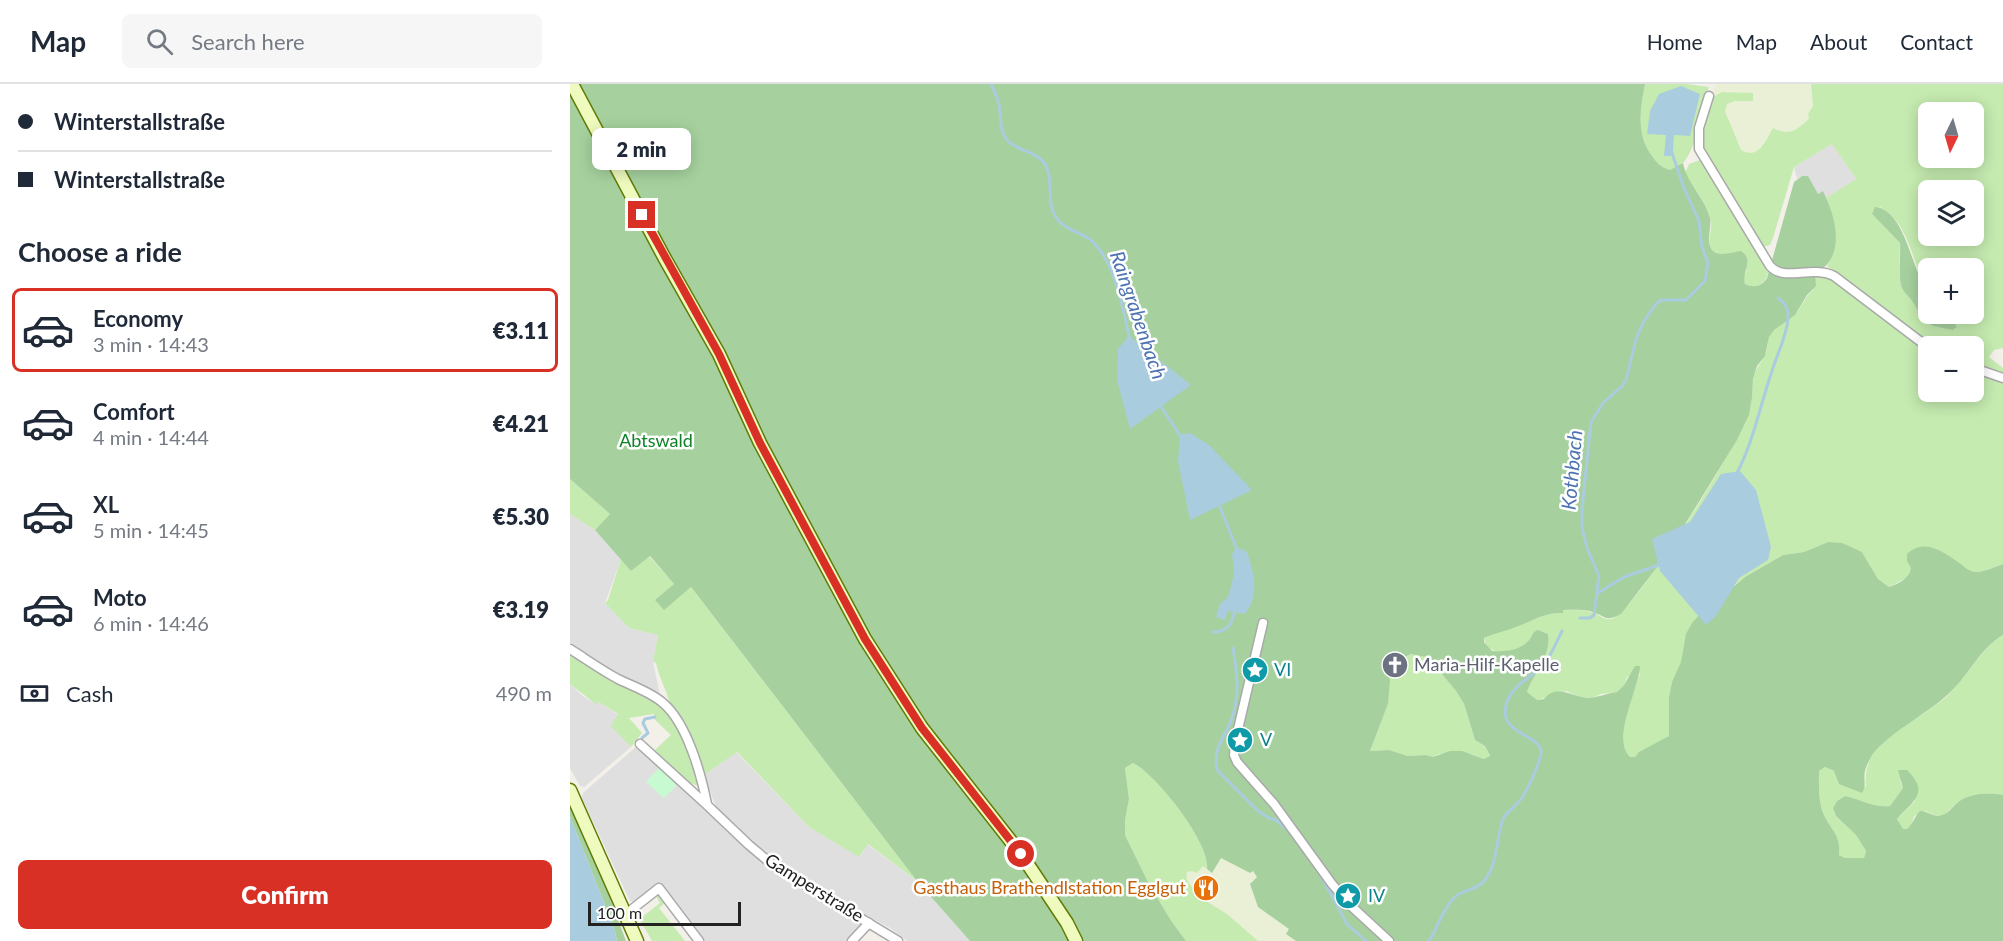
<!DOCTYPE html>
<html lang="en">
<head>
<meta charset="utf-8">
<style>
  :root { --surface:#fff; --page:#f6f6f7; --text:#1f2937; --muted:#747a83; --line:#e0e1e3; --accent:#d93025 }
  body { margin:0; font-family:Lato,sans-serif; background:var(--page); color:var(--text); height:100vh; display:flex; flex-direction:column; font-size:22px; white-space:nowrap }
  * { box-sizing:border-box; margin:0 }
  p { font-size:20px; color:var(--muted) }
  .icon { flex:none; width:33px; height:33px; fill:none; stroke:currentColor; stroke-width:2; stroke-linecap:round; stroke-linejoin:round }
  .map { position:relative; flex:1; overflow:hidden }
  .drawer { display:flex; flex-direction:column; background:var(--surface); width:570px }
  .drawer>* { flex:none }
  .hud { display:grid; align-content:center; height:132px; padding:0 18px; background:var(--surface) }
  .needle { width:39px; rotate:185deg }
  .fabs { position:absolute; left:1348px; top:18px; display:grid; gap:12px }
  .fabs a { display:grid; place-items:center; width:66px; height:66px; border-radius:9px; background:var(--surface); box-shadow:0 3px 15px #0003; font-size:30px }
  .scale { position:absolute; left:18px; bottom:15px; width:153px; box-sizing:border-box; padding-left:6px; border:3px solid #222; border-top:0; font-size:16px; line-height:21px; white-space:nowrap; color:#222; -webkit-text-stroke:4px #fff; paint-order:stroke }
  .end { position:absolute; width:27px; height:27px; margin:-14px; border:8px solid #d93025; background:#fff; box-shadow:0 0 0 3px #fff }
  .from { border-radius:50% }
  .bubble { position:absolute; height:42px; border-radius:9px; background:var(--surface); box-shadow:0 3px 15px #0003; font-size:20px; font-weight:800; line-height:42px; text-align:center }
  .hud b { display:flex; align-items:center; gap:21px; height:57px; font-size:22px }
  .hud b+b { border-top:2px solid var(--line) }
  .hud i { width:15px; height:15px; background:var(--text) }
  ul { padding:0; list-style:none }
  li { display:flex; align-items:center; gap:18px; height:84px; margin:0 12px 9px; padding:0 6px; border:3px solid transparent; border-radius:9px }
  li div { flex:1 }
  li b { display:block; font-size:22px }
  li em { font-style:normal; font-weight:800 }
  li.active { border-color:var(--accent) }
  li>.icon { width:54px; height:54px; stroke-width:1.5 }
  h2 { padding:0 18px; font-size:27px; line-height:72px }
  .pay { display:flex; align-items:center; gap:15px; height:66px; padding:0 18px; font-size:22px }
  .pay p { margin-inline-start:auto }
  .action { display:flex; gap:12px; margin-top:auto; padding:12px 18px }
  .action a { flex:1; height:69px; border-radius:9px; background:var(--accent); color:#fff; font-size:24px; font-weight:800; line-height:69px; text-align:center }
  header { display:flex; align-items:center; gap:36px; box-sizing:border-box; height:84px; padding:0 30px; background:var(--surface); border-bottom:2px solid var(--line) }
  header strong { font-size:28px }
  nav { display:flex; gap:33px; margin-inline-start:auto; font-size:21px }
  .search { width:420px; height:54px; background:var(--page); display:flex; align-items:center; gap:15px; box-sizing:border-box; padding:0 21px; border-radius:9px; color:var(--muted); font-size:22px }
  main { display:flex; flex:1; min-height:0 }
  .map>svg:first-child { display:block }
  .residential { fill:#e0dfdf }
  .farmland { fill:#eaf0d5 }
  .grass { fill:#c5ebb0; fill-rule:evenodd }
  .forest { fill:#a6d19e; fill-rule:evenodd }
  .park { fill:#c8fad2 }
  .water { fill:#aaccdf }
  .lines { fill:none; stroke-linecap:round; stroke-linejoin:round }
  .stream { stroke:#aaccdf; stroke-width:3 }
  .street-casing { stroke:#a9a9a9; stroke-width:11 }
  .secondary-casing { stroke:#607c06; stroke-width:15 }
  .street { stroke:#fff; stroke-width:8 }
  .secondary { stroke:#effabf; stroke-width:12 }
  .route { stroke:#d93025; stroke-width:8 }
  .labels { text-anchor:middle; stroke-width:5; stroke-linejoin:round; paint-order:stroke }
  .park-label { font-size:18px; fill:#0d8326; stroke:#fff }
  .worship-label { font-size:18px; fill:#5b616d; stroke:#fff; text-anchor:start }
  .culture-label { font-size:18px; fill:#0d838f; stroke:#fff; text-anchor:start }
  .street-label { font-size:18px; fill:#222; stroke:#fff }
  .food-label { font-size:18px; fill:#c56008; stroke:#fff; text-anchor:end }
  .water-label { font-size:20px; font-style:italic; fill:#4d73b2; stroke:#fff }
</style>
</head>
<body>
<header>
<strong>Map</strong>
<div class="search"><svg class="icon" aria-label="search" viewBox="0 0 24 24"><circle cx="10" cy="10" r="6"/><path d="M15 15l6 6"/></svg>Search here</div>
<nav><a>Home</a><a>Map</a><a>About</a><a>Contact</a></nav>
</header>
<main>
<section class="drawer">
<div class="hud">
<b><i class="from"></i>Winterstallstraße</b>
<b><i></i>Winterstallstraße</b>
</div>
<h2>Choose a ride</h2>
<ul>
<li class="active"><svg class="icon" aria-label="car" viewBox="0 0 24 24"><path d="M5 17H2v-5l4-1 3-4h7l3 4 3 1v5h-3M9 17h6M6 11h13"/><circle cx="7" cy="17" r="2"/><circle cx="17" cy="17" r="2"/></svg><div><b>Economy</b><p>3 min · 14:43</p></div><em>€3.11</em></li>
<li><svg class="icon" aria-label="car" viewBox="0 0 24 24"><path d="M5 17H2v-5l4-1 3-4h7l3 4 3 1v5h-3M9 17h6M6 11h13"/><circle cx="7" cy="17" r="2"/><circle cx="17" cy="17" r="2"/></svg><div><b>Comfort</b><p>4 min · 14:44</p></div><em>€4.21</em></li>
<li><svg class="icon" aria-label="car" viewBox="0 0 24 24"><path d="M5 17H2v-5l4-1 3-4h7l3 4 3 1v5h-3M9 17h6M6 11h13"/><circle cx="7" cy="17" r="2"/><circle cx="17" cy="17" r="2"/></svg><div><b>XL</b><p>5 min · 14:45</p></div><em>€5.30</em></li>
<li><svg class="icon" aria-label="car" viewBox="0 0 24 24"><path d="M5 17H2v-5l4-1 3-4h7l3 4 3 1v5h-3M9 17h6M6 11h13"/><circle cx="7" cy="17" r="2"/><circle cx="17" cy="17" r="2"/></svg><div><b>Moto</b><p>6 min · 14:46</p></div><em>€3.19</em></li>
</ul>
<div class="pay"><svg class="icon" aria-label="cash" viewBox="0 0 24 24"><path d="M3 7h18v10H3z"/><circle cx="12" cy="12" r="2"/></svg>Cash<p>490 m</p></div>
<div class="action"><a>Confirm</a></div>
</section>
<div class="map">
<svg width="1433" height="857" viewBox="0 0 1433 857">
  <rect width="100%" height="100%" fill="#f2f0e9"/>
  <g class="residential">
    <path d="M1262 60 1286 95 1256 114 1253 108 1248 110 1232 92 1227 95 1224 83Z"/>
    <path d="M0 430 25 446 51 475 35 519 59 544 88 551 83 578 90 611 88 612 42 588 0 558Z"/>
    <path d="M0 600 14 613 27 620 29 618 48 631 42 642 61 663 14 703 10 702 0 684Z"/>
    <path d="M67 662 181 768 231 804 293 839 278 857H134L100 812 80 806 64 818 60 817 12 714 13 709Z"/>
    <path d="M166 668 239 743 290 773 297 760 347 797 400 857H337L320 844 256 810 216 784 177 752 146 723 134 691Z"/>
  </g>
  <g class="farmland">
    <path d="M1146 0H1241L1243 22 1240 35 1225 46 1218 49H1213L1203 44 1189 66 1185 69H1176L1171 67 1167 61 1155 24 1157 20 1165 17H1182L1183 9 1152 8 1141 14Z"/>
    <path d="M651 774 680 789 682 787 688 792 680 800 684 813 719 845 716 850 726 857H688L657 830 636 817 637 814 619 801 616 794 617 788Z"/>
  </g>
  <g class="grass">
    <path d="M1075 0H1117L1139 3C1132 23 1126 66 1113 79 1110 82 1104 84 1100 86 1091 83 1088 80 1082 72 1066 49 1070 26 1075 0Z"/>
    <path d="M1241 0H1433V264L1424 266 1419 273 1433 284V290L1404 280V262H1364L1257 182C1270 159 1264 137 1256 114L1286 95 1262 60 1224 83 1203 154 1200 161 1193 163 1134 68C1128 50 1136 32 1141 14L1152 8 1183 9V17H1165L1157 20 1155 27 1171 66C1189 76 1195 57 1203 44 1220 53 1226 46 1239 35L1238 30 1243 22ZM1359 28H1404V74H1359ZM1359 106H1404V152H1359ZM1310 123C1314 126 1319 128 1322 132 1340 150 1344 184 1359 206V184H1404V230H1380L1387 242 1384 246C1358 241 1357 244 1344 220 1341 214 1336 211 1333 206 1327 197 1330 170 1330 159L1302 130Z"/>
    <path d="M1130 76 1135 80 1199 185C1196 198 1189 207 1175 200L1173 194 1177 186C1169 181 1160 175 1152 171 1148 169 1147 170 1143 167 1136 160 1142 148 1141 139 1139 120 1124 105 1115 89L1119 80Z"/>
    <path d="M1245 191 1255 193 1266 198 1359 268V308H1404V288L1433 297V480C1425 483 1414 488 1405 488 1397 487 1372 469 1363 464L1342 484 1336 494 1319 503 1308 495 1292 468 1258 458 1234 468 1213 471 1175 493 1149 512 1102 598 1099 613V652L1065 673H1060C1043 655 1064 610 1070 589L1057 593 1054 601 1047 608 1031 610 1022 614 1010 613 996 607 967 616 957 608C964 589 982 571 978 550L968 546C961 549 961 556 955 560 943 570 917 573 914 554 925 549 935 547 946 543 964 536 972 529 992 529V526C1002 526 1015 525 1024 529 1030 531 1033 536 1041 535 1064 531 1166 362 1178 333 1182 321 1182 310 1183 297 1184 285 1192 279 1196 269 1198 263 1197 256 1200 251 1204 243 1217 238 1224 231 1232 224 1234 213 1243 206Z"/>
    <path d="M0 395 40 430 25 446 0 430Z"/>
    <path d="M79 472 104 500 86 516 120 502 347 797 298 760 289 773 239 743 167 668 134 691 100 621C97 606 89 594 86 579L83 578 88 551 59 544 35 519 38 516 51 475 61 487Z"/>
    <path d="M1433 551V711C1419 708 1404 709 1391 716 1375 725 1378 739 1356 727L1344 732 1341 742 1337 745H1332L1327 735 1345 717 1329 695 1333 704 1320 722C1303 724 1291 715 1275 712L1267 717 1263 724 1266 732 1286 751 1296 767 1294 774H1275L1269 771C1271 750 1262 748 1254 731 1248 718 1249 700 1249 687L1255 683 1296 703C1295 691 1296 683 1302 672 1315 651 1357 630 1377 612 1398 593 1409 566 1433 551Z"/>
    <path d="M0 570 93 623 109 646 121 672 128 702 118 698 85 666 101 651 85 636 84 630 59 634 72 649 61 663 41 642 48 630 29 618 27 621 0 600Z"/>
    <path d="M841 570 860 574 868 582 871 589 886 607 894 620 905 656 915 662 920 673 914 675 901 670H869L863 673 856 671 838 672 819 666 800 667 818 620 820 598 819 584 822 579Z"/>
    <path d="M563 679C586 690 641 760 637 785L633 782 627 789 622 787 617 788C614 801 628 807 638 814L636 817 657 830 688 857H616L602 838 580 802 555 751V736L559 715 555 684Z"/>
    <path d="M89 810 95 819 89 824 115 857H82L66 829 67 827 72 833 90 819 86 812Z"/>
  </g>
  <g class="forest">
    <path d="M0 0H1075C1070 26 1066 50 1082 72 1088 80 1091 83 1100 86L1113 79C1117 100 1135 113 1140 134 1142 144 1135 159 1143 167 1149 173 1163 168 1171 167 1185 176 1171 188 1175 200 1184 204 1191 203 1197 194L1224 98 1232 92H1238L1248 110 1253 107C1263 128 1273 157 1259 178 1255 184 1249 185 1245 191L1246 202 1237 211 1225 231 1204 246 1199 253 1195 272 1187 282 1183 295 1182 314 1179 331 1167 356 1095 473 1051 530C1035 538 1037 533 1023 528 1014 525 1003 526 993 526V529C972 529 965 536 946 543 936 547 925 549 914 554V558L922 567C935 568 950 567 959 556 963 551 962 548 968 546L978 550C982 571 964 589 957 608L967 616 974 615C987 599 1003 614 1019 614 1025 614 1039 609 1047 608L1054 601 1065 582H1070C1069 606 1041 653 1060 673H1065L1069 668 1099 652V613L1102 598 1111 578 1116 550 1122 539 1131 529 1175 493 1213 471 1234 468 1258 458 1272 459 1292 468 1308 495 1319 503C1328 500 1339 495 1341 484L1337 477V470C1354 454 1372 467 1388 478 1394 482 1398 487 1405 488 1414 488 1425 483 1433 480V551C1407 567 1398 594 1376 612 1356 630 1317 651 1303 670 1300 675 1296 682 1295 687 1293 696 1297 701 1292 709L1269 700 1264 687 1255 683 1249 687C1249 700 1248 718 1254 731 1262 748 1271 750 1269 771L1275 774H1294L1296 767 1286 751 1266 732 1263 724 1267 717 1275 712C1291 715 1303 724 1320 722L1333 704 1328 686H1337C1360 709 1344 716 1327 735L1333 745H1337C1343 740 1344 733 1350 727 1358 727 1364 734 1372 731 1378 730 1382 723 1387 719 1399 709 1418 708 1433 711V857H726L716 850 719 845 688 823 680 800 687 793 683 787 680 789 651 774 642 789 637 785C641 760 586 690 563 679L555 684 559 715 555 736V751L580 802 602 838 616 857H400L347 797 121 503 94 526 85 516 104 500 80 472 61 487 25 446 40 430 0 395ZM841 570 860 574 868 582 871 589 886 607 894 620 905 656 915 662 920 672 914 675 892 667H880L863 673 856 671 838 672 819 666 800 667 818 620 820 598 819 584 822 579Z"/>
    <path d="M1305 123C1332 125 1340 175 1351 195 1353 198 1358 202 1359 206 1361 213 1359 223 1359 230H1380L1387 243 1383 246C1358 241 1357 243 1344 220 1341 214 1336 211 1333 206 1327 197 1331 170 1330 159L1302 130Z"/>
    <path d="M0 723 32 792 56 857H47L44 844 0 733Z"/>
  </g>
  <path class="park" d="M89 684 107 701 94 714 76 698Z"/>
  <g class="water">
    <path d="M1111 2 1130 10 1120 52 1104 51 1103 66 1101 72H1094L1096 51 1077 50 1080 27 1089 10Z"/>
    <path d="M559 252 621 301 560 345 547 296 548 265Z"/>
    <path d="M620 349 639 361 682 406 620 436 608 377 610 351Z"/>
    <path d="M1170 387 1186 406 1201 463 1198 476 1169 494 1146 532 1136 541 1090 487 1082 455 1120 438 1151 390Z"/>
    <path d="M667 463 677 468C684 489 690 511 675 530L658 527 655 536 646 533 650 520 658 513 664 490 662 470Z"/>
    <path d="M0 733 44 844 47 857H0Z"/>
  </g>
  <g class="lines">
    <g class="stream">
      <path d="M421 0C423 6 427 11 428 17 432 29 428 47 438 57 449 68 468 67 476 82 484 98 476 116 485 132 495 148 512 147 523 158 547 182 552 223 560 256"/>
      <path d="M590 321 611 353"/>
      <path d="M1167 389C1184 356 1190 322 1202 287 1207 270 1217 252 1218 234 1219 225 1215 219 1208 214"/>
      <path d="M648 418 668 468"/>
      <path d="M1028 509 1054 493 1092 480"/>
      <path d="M1010 534H1020L1024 531 1029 492 1017 464 1012 444V425L1021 338 1033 319 1052 302 1056 296 1066 255 1073 239 1085 221 1091 216H1116L1135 197 1138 179 1132 163 1129 137 1114 104 1101 66"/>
      <path d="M643 548C659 548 663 538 665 524"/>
      <path d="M663 564C667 588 670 611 662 634 655 655 643 660 647 686L688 727 699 734 706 736 720 748"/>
      <path d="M72 654 78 649 73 639 75 635 85 633"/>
      <path d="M750 790 777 840 796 857"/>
      <path d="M859 857C868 843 872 826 884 814 892 805 907 807 915 796 928 779 926 755 933 735 937 727 946 722 951 715 958 705 969 681 971 669 973 650 925 651 937 618 943 600 963 593 975 579 982 570 987 557 992 547"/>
    </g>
    <defs>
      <g id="street">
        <path d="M1139 12 1129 44V65L1200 182C1214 198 1241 181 1264 192L1359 264"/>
        <path d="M1404 284 1433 294"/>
        <path d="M693 539 665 658 664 671 667 678 704 720 762 800 780 821 819 857"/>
        <path d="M0 565C16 575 31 586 48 595 62 602 81 608 93 619 117 639 131 690 137 720"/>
        <path d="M70 660 137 721 179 761 203 781 328 857"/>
        <path d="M56 830 89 804 129 857"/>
        <path d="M282 857 299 839"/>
      </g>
      <g id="secondary">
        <path d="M2 0 94 173 149 270 190 359 295 555 352 644 451 770 497 839 506 857"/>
        <path d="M0 706 67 857"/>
      </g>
    </defs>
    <use href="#street" class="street-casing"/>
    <use href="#secondary" class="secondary-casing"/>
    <use href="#street" class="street"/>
    <use href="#secondary" class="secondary"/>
  </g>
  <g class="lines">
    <path class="route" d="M72 131 149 270 190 359 295 555 352 644 451 770"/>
  </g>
  <defs>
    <symbol id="church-disc" viewBox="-11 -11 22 22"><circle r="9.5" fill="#6b7280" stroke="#fff"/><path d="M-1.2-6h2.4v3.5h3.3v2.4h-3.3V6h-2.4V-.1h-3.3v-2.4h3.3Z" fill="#fff"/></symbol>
    <symbol id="sight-disc" viewBox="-11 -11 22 22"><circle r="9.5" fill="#0f9aa8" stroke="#fff"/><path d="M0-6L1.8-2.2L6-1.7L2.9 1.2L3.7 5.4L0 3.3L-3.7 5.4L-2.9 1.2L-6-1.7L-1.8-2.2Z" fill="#fff"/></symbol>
    <symbol id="restaurant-disc" viewBox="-11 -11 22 22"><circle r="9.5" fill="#e8710a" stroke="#fff"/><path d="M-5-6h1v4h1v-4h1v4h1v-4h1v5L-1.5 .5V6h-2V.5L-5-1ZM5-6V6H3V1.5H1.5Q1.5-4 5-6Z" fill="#fff"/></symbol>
  </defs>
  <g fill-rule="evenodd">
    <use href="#church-disc" x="810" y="566" width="30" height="30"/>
    <use href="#sight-disc" x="670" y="571" width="30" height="30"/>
    <use href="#sight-disc" x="655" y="641" width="30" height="30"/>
    <use href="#restaurant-disc" x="621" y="789" width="30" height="30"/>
    <use href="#sight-disc" x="763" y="797" width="30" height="30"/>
  </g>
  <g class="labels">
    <g class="park-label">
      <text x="86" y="363">Abtswald</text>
    </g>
    <g class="worship-label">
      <text x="844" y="587">Maria-Hilf-Kapelle</text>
    </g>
    <g class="culture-label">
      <text x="704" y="592">VI</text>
      <text x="690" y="662">V</text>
      <text x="798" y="818">IV</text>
    </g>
    <g class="street-label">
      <text transform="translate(244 804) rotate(32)" y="6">Gamperstraße</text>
    </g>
    <g class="food-label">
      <text x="616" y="810">Gasthaus Brathendlstation Egglgut</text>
    </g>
    <g class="water-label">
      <text transform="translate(568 231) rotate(71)" y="7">Raingrabenbach</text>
      <text transform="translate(1002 386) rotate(-85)" y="7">Kothbach</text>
    </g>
  </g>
</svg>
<div class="fabs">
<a><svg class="needle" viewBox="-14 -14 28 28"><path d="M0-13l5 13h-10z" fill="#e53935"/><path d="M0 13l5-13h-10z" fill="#747a83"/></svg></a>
<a><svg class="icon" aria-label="layers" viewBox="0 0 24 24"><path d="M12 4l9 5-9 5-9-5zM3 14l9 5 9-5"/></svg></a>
<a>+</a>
<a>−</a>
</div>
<div class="scale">100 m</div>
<i class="end from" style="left:451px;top:770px"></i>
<i class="end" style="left:72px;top:131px"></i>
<div class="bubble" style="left:22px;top:44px;width:99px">2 min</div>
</div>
</main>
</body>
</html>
